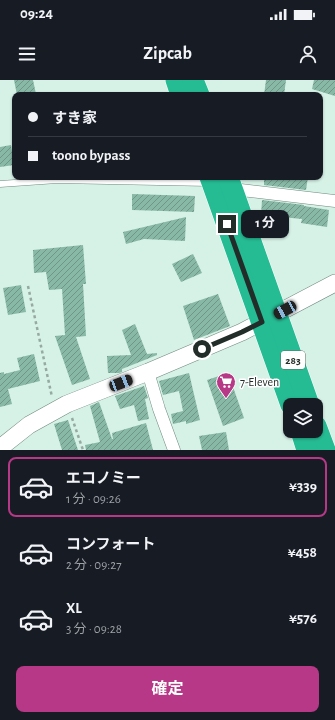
<!DOCTYPE html>
<html lang="ja">
<head>
<meta charset="utf-8">
<style>
  :root { --surface:#171b24; --page:#20242c; --text:#f1f3f6; --muted:#9ea1a6; --line:#363941; --accent:#b63886 }
  body { margin:0; font-family:"Alegreya Sans","Noto Sans JP",sans-serif; background:var(--page); color:var(--text); height:100vh; display:flex; flex-direction:column; font-size:15px; white-space:nowrap }
  * { box-sizing:border-box; margin:0 }
  p { font-size:13px; color:var(--muted) }
  .icon { flex:none; width:22px; height:22px; fill:none; stroke:currentColor; stroke-width:2; stroke-linecap:round; stroke-linejoin:round }
  .map { position:relative; height:370px; overflow:hidden }
  .details { display:flex; flex-direction:column; background:var(--surface); flex:1 }
  .details>* { flex:none }
  .guide { position:absolute; left:12px; top:12px; width:311px; height:88px; border-radius:8px; box-shadow:0 1px 3px #0004; display:grid; align-content:center; height:88px; padding:0 16px; background:var(--surface) }
  .controls { position:absolute; left:283px; top:318px; display:grid; gap:8px }
  .controls a { display:grid; place-items:center; width:40px; height:40px; border-radius:8px; background:var(--surface); box-shadow:0 1px 3px #0004; font-size:20px }
  .end { position:absolute; width:18px; height:18px; margin:-9px; border:5px solid #222d29; background:#fff; box-shadow:0 0 0 2px #fff }
  .from { border-radius:50% }
  .bubble { position:absolute; height:28px; border-radius:8px; background:var(--surface); box-shadow:0 1px 3px #0004; font-size:13px; font-weight:700; line-height:28px; text-align:center }
  .car { position:absolute; width:12px; height:24px; margin:-12px -6px; border-radius:5px; box-shadow:0 0 3px 1px #0007; background:linear-gradient(#222 24%,#8ab4d8 0 40%,#222 0 76%,#8ab4d8 0 86%,#222 0) }
  .guide b { display:flex; align-items:center; gap:14px; height:38px; font-size:15px }
  .guide b+b { border-top:1px solid var(--line) }
  .guide i { width:10px; height:10px; background:var(--text) }
  ul { padding:7px 0 0; list-style:none }
  li { display:flex; align-items:center; gap:12px; height:60px; margin:0 8px 6px; padding:0 8px; border:2px solid transparent; border-radius:8px }
  li div { flex:1 }
  li b { display:block; font-size:15px }
  li em { font-style:normal; font-weight:700 }
  li.current { border-color:var(--accent) }
  li>.icon { width:36px; height:36px; stroke-width:1.5 }
  .button { display:flex; gap:8px; margin-top:auto; padding:8px 16px }
  .button a { flex:1; height:46px; border-radius:8px; background:var(--accent); color:#fff; font-size:16px; font-weight:700; line-height:46px; text-align:center }
  .status { display:flex; justify-content:space-between; align-items:center; height:28px; padding:0 20px; background:var(--surface); direction:ltr }
  .status svg { height:11px; fill:currentColor }
  header { display:flex; justify-content:space-between; align-items:center; height:52px; padding:0 16px; background:var(--surface); font-size:18px; font-weight:700 }
  .map>svg:first-child { display:block }
  .building { fill:url(#building-hatch) }
  .lines { fill:none; stroke-linecap:round; stroke-linejoin:round }
  .lane-casing { stroke:#70897f; stroke-width:7 }
  .street-casing { stroke:#70897f; stroke-width:13 }
  .secondary-casing { stroke:#70897f; stroke-width:18 }
  .highway-casing { stroke:#fff; stroke-width:22 }
  .path { stroke:#95aaa2; stroke-width:2.5; stroke-dasharray:3 3; stroke-linecap:butt }
  .lane { stroke:#fff; stroke-width:6 }
  .street { stroke:#fff; stroke-width:12 }
  .secondary { stroke:#fff; stroke-width:17 }
  .highway { stroke:#25bb93; stroke-width:21 }
  .route { stroke:#222d29; stroke-width:5 }
  .labels { text-anchor:middle; stroke-width:3; stroke-linejoin:round; paint-order:stroke }
  .shield { fill:#fff; stroke:#646c69; stroke-width:1 }
  .shield-label { font-size:11px; font-weight:bold; fill:#222d29 }
  .poi-label { font-size:12px; fill:#222d29; stroke:#fff; text-anchor:start }
</style>
</head>
<body>
<div class="status"><b>09:24</b><svg viewBox="0 0 49 12"><path d="M0 12V9h3v3zM5 12V6h3v6zM10 12V3h3v9zM15 12V0h3v12zM26 1h20v11H26zM47 4h2v5h-2z"/></svg></div>
<header><svg class="icon" aria-label="menu" viewBox="0 0 24 24"><path d="M4 6h16M4 12h16M4 18h16"/></svg>Zipcab<svg class="icon" aria-label="person" viewBox="0 0 24 24"><circle cx="12" cy="8" r="4"/><path d="M4 21q1-7 8-7t8 7"/></svg></header>
<div class="map">
<svg width="335" height="370" viewBox="0 0 335 370">
  <defs>
    <pattern id="building-hatch" width="6" height="6" patternUnits="userSpaceOnUse"><rect width="6" height="6" fill="#88b9a7"/><path d="M-1 1l2-2M0 6l6-6M5 7l2-2" fill="none" stroke="#6f9788"/></pattern>
  </defs>
  <rect width="100%" height="100%" fill="#d6f1e6"/>
  <g class="building">
    <path d="M14 0H33L36 14 29 15H17Z"/>
    <path d="M266 0H286L284 15H264Z"/>
    <path d="M314 0H335V16L312 9Z"/>
    <path d="M11 65 14 85 0 87V67Z"/>
    <path d="M292 97H308L306 110 264 105V98L291 99Z"/>
    <path d="M132 114 195 116 194 132 132 130Z"/>
    <path d="M262 120 304 125V126L329 130 327 147 301 143 302 139 261 135Z"/>
    <path d="M186 137 185 161 144 159 126 164 123 152Z"/>
    <path d="M83 165 86 204H83L86 256 76 257 90 299 72 305 55 256 65 255 62 209 49 210 46 192 34 193 33 170Z"/>
    <path d="M193 174 202 193 181 202 172 184Z"/>
    <path d="M21 205 26 232 8 235 3 208Z"/>
    <path d="M218 214 230 246 194 260 183 226Z"/>
    <path d="M135 244 147 274 157 273V275L122 289V292L119 293H108L107 276 131 275 122 250Z"/>
    <path d="M34 274 40 301 8 309 12 324 0 327V293L4 292V294L20 290 17 278Z"/>
    <path d="M189 293 200 340 186 344V341L173 344 171 334 183 331 179 311 163 315 159 301Z"/>
    <path d="M228 293 244 338 223 346 207 300Z"/>
    <path d="M144 306 148 318 145 319 149 339 138 341 134 325 120 329 115 316Z"/>
    <path d="M99 322 112 359H113L112 353 146 343 153 370H86L85 365 100 362 90 326Z"/>
    <path d="M68 340 78 370H62L54 344Z"/>
    <path d="M226 352 229 370H202L199 356Z"/>
  </g>
  <g class="lines">
    <defs>
      <path id="lane" d="M0 104 57 100 209 103"/>
      <g id="street">
        <path d="M232 109 335 121"/>
        <path d="M148 292 159 329 174 370"/>
      </g>
      <path id="secondary" d="M0 368 29 345 67 324 148 292 242 252 335 203"/>
      <g id="highway">
        <path d="M176 0 181 15"/>
        <path d="M193 0 199 15"/>
        <path d="M210 97 291 325"/>
        <path d="M228 97 309 325"/>
        <path d="M316 346 325 370"/>
        <path d="M301 351 307 370"/>
      </g>
    </defs>
    <use href="#lane" class="lane-casing"/>
    <use href="#street" class="street-casing"/>
    <use href="#secondary" class="secondary-casing"/>
    <use href="#highway" class="highway-casing"/>
    <g class="path">
      <path d="M28 206 52 317"/>
      <path d="M72 338 83 370"/>
    </g>
    <use href="#lane" class="lane"/>
    <use href="#street" class="street"/>
    <use href="#secondary" class="secondary"/>
    <use href="#highway" class="highway"/>
  </g>
  <g class="lines">
    <path class="route" d="M202 269 242 252 262 242 227 144"/>
  </g>
  <defs>
    <symbol id="supermarket-pin" viewBox="-11 -11 22 30"><path d="M0 17L-7.5 6A9.5 9.5 0 1 1 7.5 6Z" fill="#b63886" stroke="#fff"/><path d="M-6-5.5h2.5l.6 2H6L4.5 2H-2.5L-4.4-4H-6ZM-1.5 3.2a1.3 1.3 0 1 0 .1 0ZM3 3.2a1.3 1.3 0 1 0 .1 0Z" fill="#fff"/></symbol>
  </defs>
  <g fill-rule="evenodd">
    <use href="#supermarket-pin" x="215" y="291" width="22" height="30"/>
  </g>
  <g class="labels">
    <rect class="shield" x="281" y="271" width="24" height="18" rx="3"/>
    <g class="shield-label">
      <text x="293" y="284">283</text>
    </g>
    <g class="poi-label">
      <text x="240" y="306">7-Eleven</text>
    </g>
  </g>
</svg>
<div class="controls">
<a><svg class="icon" aria-label="layers" viewBox="0 0 24 24"><path d="M12 4l9 5-9 5-9-5zM3 14l9 5 9-5"/></svg></a>
</div>
<i class="end from" style="left:202px;top:269px"></i>
<i class="end" style="left:227px;top:144px"></i>
<div class="bubble" style="left:241px;top:130px;width:48px">1 分</div>
<i class="car" style="left:285px;top:230px;rotate:242deg"></i>
<i class="car" style="left:121px;top:303px;rotate:69deg"></i>
<div class="guide">
<b><i class="from"></i>すき家</b>
<b><i></i>toono bypass</b>
</div>
</div>
<section class="details">
<ul>
<li class="current"><svg class="icon" aria-label="car" viewBox="0 0 24 24"><path d="M5 17H2v-5l4-1 3-4h7l3 4 3 1v5h-3M9 17h6M6 11h13"/><circle cx="7" cy="17" r="2"/><circle cx="17" cy="17" r="2"/></svg><div><b>エコノミー</b><p>1 分 · 09:26</p></div><em>¥339</em></li>
<li><svg class="icon" aria-label="car" viewBox="0 0 24 24"><path d="M5 17H2v-5l4-1 3-4h7l3 4 3 1v5h-3M9 17h6M6 11h13"/><circle cx="7" cy="17" r="2"/><circle cx="17" cy="17" r="2"/></svg><div><b>コンフォート</b><p>2 分 · 09:27</p></div><em>¥458</em></li>
<li><svg class="icon" aria-label="car" viewBox="0 0 24 24"><path d="M5 17H2v-5l4-1 3-4h7l3 4 3 1v5h-3M9 17h6M6 11h13"/><circle cx="7" cy="17" r="2"/><circle cx="17" cy="17" r="2"/></svg><div><b>XL</b><p>3 分 · 09:28</p></div><em>¥576</em></li>
</ul>
<div class="button"><a>確定</a></div>
</section>
</body>
</html>
